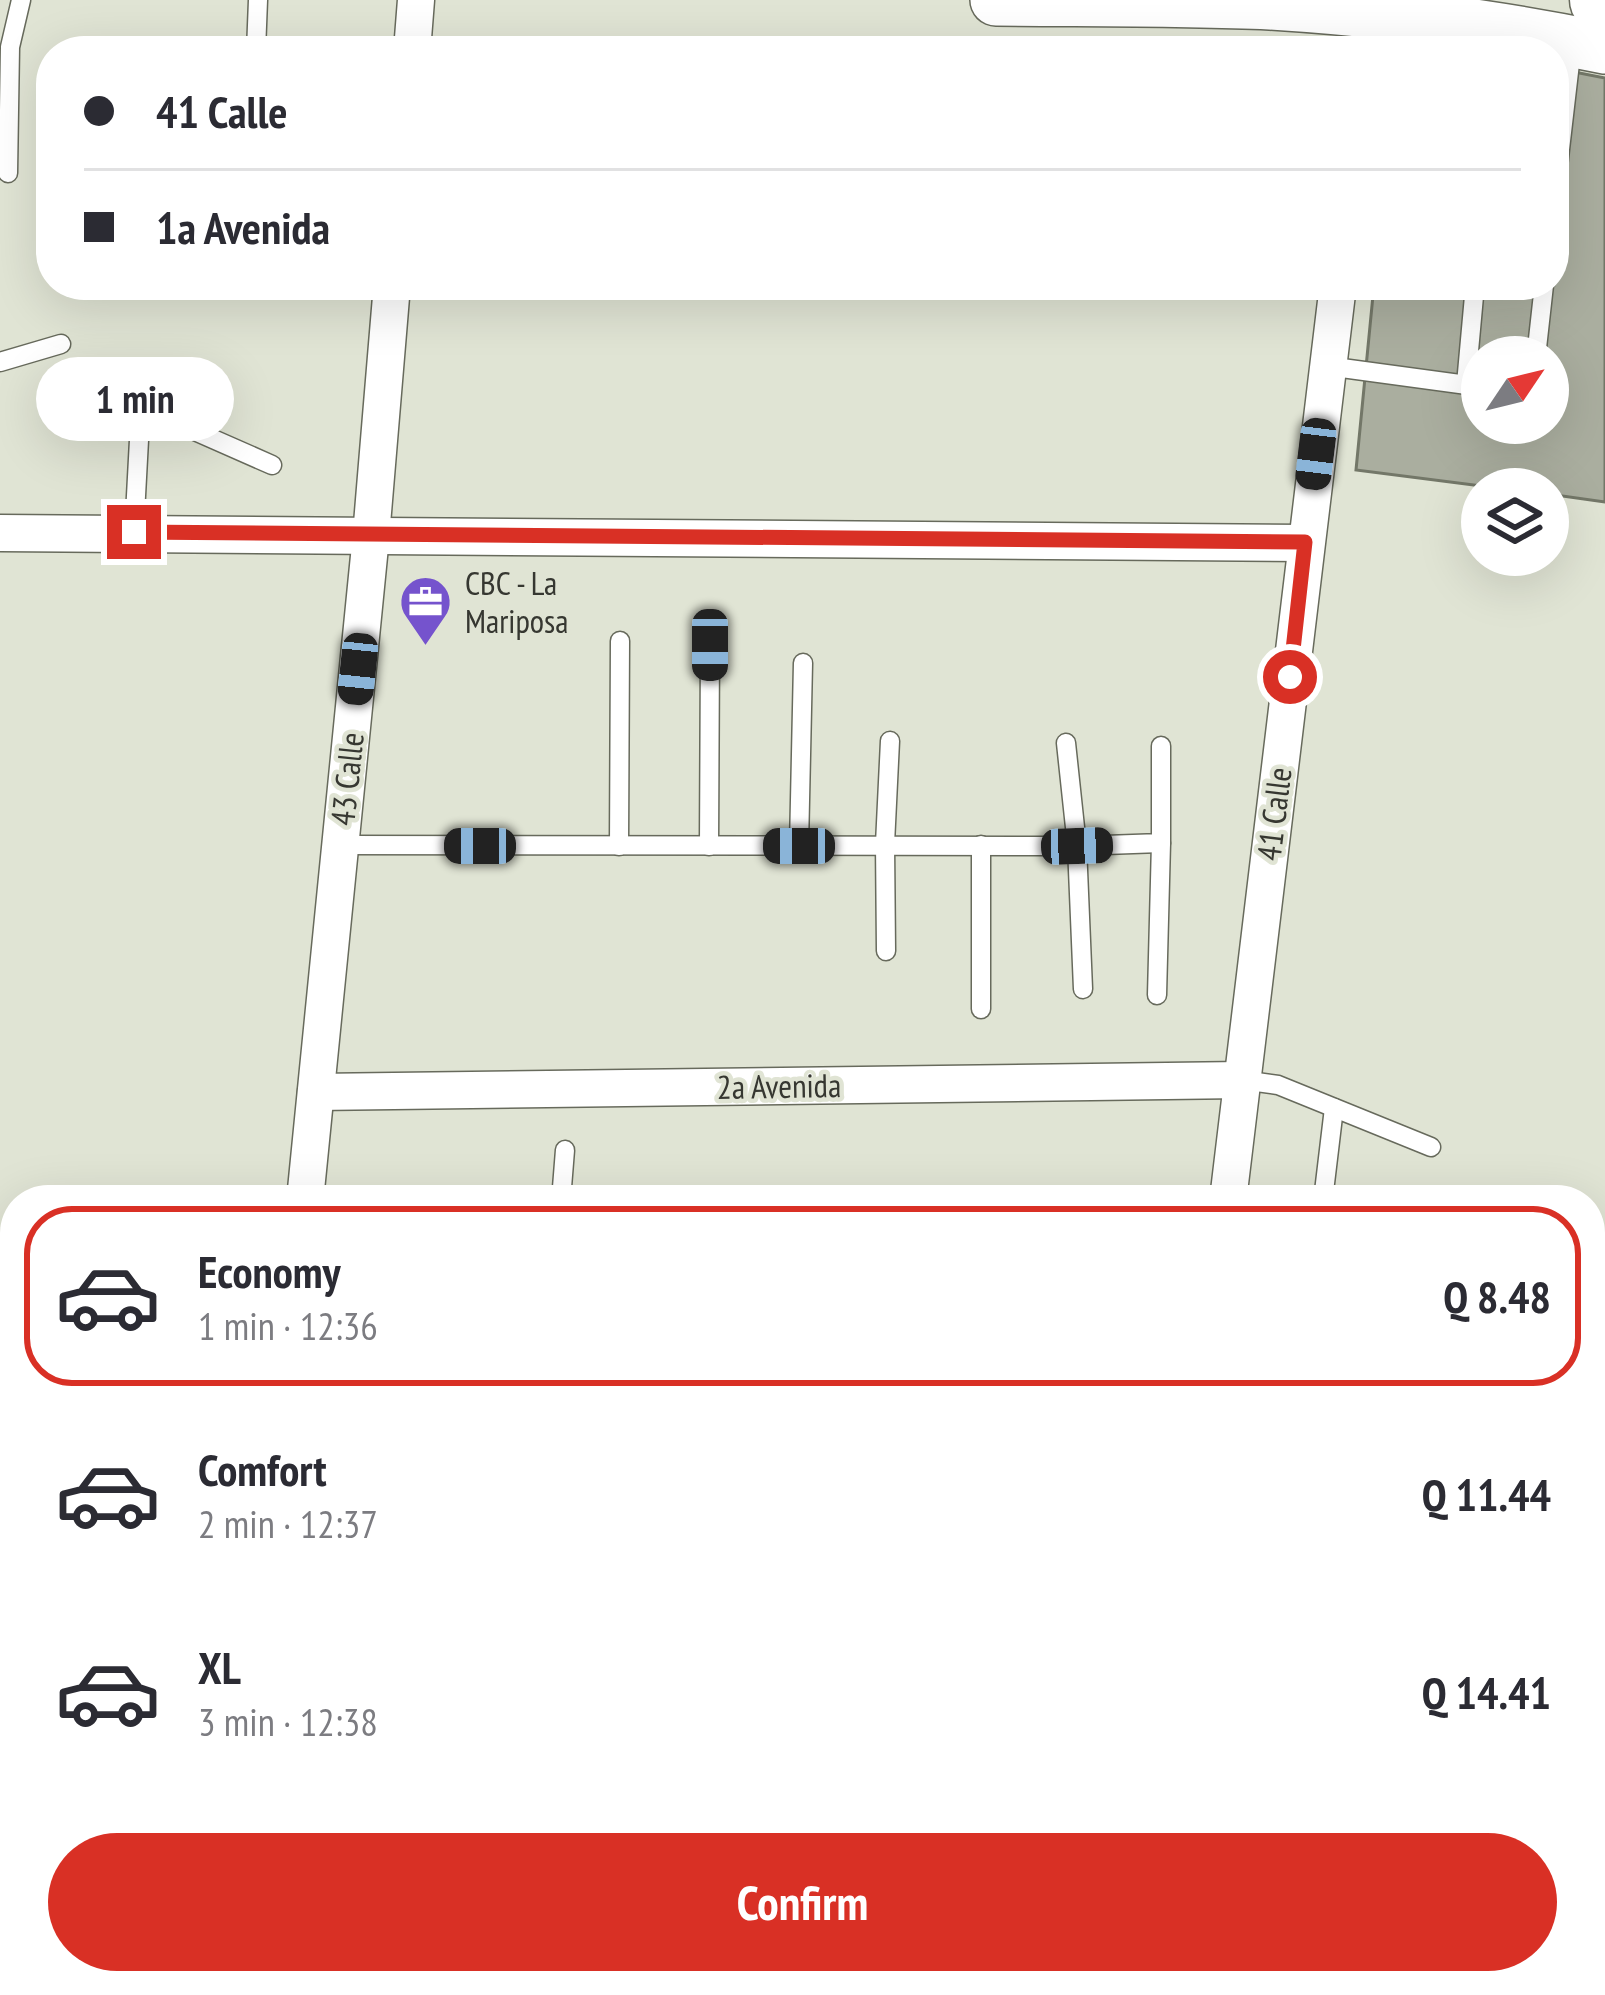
<!DOCTYPE html>
<html lang="en">
<head>
<meta charset="utf-8">
<style>
  :root { --surface:#fff; --page:#f2f2f3; --text:#2b2b33; --muted:#7c7c81; --line:#e1e1e2; --accent:#d93025 }
  body { margin:0; font-family:"PT Sans Narrow",sans-serif; background:var(--page); color:var(--text); height:100vh; display:flex; flex-direction:column; font-size:45px; white-space:nowrap }
  * { box-sizing:border-box; margin:0 }
  p { font-size:39px; color:var(--muted) }
  .icon { flex:none; width:66px; height:66px; fill:none; stroke:currentColor; stroke-width:2; stroke-linecap:round; stroke-linejoin:round }
  .map { position:relative; flex:1; overflow:hidden }
  .side { position:absolute; left:0px; top:1185px; width:1605px; height:810px; display:flex; flex-direction:column; background:var(--surface); border-radius:48px 48px 0 0; box-shadow:0 12px 48px #0002 }
  .side>* { flex:none }
  .top-card { position:absolute; left:36px; top:36px; width:1533px; height:264px; border-radius:48px; box-shadow:0 12px 48px #0002; display:grid; align-content:center; height:264px; padding:0 48px; background:var(--surface) }
  .needle { width:78px; rotate:55deg }
  .fabs { position:absolute; left:1461px; top:336px; display:grid; gap:24px }
  .fabs a { display:grid; place-items:center; width:108px; height:108px; border-radius:50%; background:var(--surface); box-shadow:0 12px 48px #0002; font-size:60px }
  .end { position:absolute; width:54px; height:54px; margin:-27px; border:15px solid #d93025; background:#fff; box-shadow:0 0 0 6px #fff }
  .from { border-radius:50% }
  .bubble { position:absolute; height:84px; border-radius:42px; background:var(--surface); box-shadow:0 12px 48px #0002; font-size:39px; font-weight:700; line-height:84px; text-align:center }
  .car { position:absolute; width:36px; height:72px; margin:-36px -18px; border-radius:15px; box-shadow:0 0 9px 3px #0007; background:linear-gradient(#222 24%,#8ab4d8 0 40%,#222 0 76%,#8ab4d8 0 86%,#222 0) }
  .top-card b { display:flex; align-items:center; gap:42px; height:114px; font-size:45px }
  .top-card b+b { border-top:3px solid var(--line) }
  .top-card i { width:30px; height:30px; background:var(--text) }
  ul { padding:21px 0 0; list-style:none }
  li { display:flex; align-items:center; gap:36px; height:180px; margin:0 24px 18px; padding:0 24px; border:6px solid transparent; border-radius:48px }
  li div { flex:1 }
  li b { display:block; font-size:45px }
  li em { font-style:normal; font-weight:700 }
  li.on { border-color:var(--accent) }
  li>.icon { width:108px; height:108px; stroke-width:1.5 }
  .cta { display:flex; gap:24px; margin-top:auto; padding:24px 48px }
  .cta a { flex:1; height:138px; border-radius:72px; background:var(--accent); color:#fff; font-size:48px; font-weight:700; line-height:138px; text-align:center }
  .map>svg:first-child { display:block }
  .building { fill:#aaae9f; stroke:#737768; stroke-width:3; fill-rule:evenodd }
  .lines { fill:none; stroke-linecap:round; stroke-linejoin:round }
  .lane-casing { stroke:#676a5c; stroke-width:21 }
  .street-casing { stroke:#676a5c; stroke-width:39 }
  .secondary-casing { stroke:#676a5c; stroke-width:54 }
  .highway-casing { stroke:#676a5c; stroke-width:69 }
  .path { stroke:#84867b; stroke-width:8; stroke-dasharray:9 9; stroke-linecap:butt }
  .lane { stroke:#fff; stroke-width:18 }
  .street { stroke:#fff; stroke-width:36 }
  .secondary { stroke:#fff; stroke-width:51 }
  .highway { stroke:#fff; stroke-width:66 }
  .route { stroke:#d93025; stroke-width:15 }
  .labels { text-anchor:middle; stroke-width:9; stroke-linejoin:round; paint-order:stroke }
  .poi-label { font-size:33px; fill:#363731; stroke:#e0e4d4; text-anchor:start }
  .street-label { font-size:33px; fill:#363731; stroke:#e0e4d4 }
</style>
</head>
<body>
<div class="map">
<svg width="1605" height="1995" viewBox="0 0 1605 1995">
  <rect width="100%" height="100%" fill="#e0e4d4"/>
  <g class="building">
    <path d="M1399 38 1464 51H1398Z"/>
    <path d="M1554 68 1605 78V502L1548 494V489H1505L1356 470 1374 285H1554ZM1482 357H1548V423H1482Z"/>
  </g>
  <g class="lines">
    <defs>
      <g id="lane">
        <path d="M256 51 258 0"/>
        <path d="M8 173 10 47 21 0"/>
        <path d="M1554 201 1572 46"/>
        <path d="M1536 357 1544 285"/>
        <path d="M0 362 61 344"/>
        <path d="M1327 366 1482 387"/>
        <path d="M1466 384 1475 285"/>
        <path d="M134 533 139 440 144 422 152 416 163 417 272 465"/>
        <path d="M1066 743 1077 846 1083 989"/>
        <path d="M341 845 1077 846 1161 843V746"/>
        <path d="M619 846 620 641"/>
        <path d="M709 846 710 645"/>
        <path d="M799 846 803 663"/>
        <path d="M886 951 885 844 890 741"/>
        <path d="M1157 995 1161 843"/>
        <path d="M981 1009V845"/>
        <path d="M1242 1080 1278 1085 1431 1147"/>
        <path d="M561 1200 565 1150"/>
        <path d="M1323 1200 1334 1108"/>
      </g>
      <g id="street">
        <path d="M412 51 416 0"/>
        <path d="M1368 51 1374 0"/>
        <path d="M0 533 1305 543"/>
        <path d="M316 1092 1242 1080"/>
        <path d="M305 1200 371 536 392 285"/>
        <path d="M1228 1200 1338 285"/>
        <path d="M224 1995 226 1980"/>
        <path d="M1134 1995 1136 1980"/>
      </g>
      <path id="secondary" d="M996 0C1087 1 1179 0 1270 4 1383 11 1494 25 1605 48"/>
      <path id="highway" d="M1603 0H1605"/>
    </defs>
    <use href="#lane" class="lane-casing"/>
    <use href="#street" class="street-casing"/>
    <use href="#secondary" class="secondary-casing"/>
    <use href="#highway" class="highway-casing"/>
    <g class="path">
      <path d="M1590 1467 1600 1400 1605 1394"/>
      <path d="M1590 1711 1605 1729"/>
    </g>
    <use href="#lane" class="lane"/>
    <use href="#street" class="street"/>
    <use href="#secondary" class="secondary"/>
    <use href="#highway" class="highway"/>
  </g>
  <g class="lines">
    <path class="route" d="M134 532 1305 542 1290 677"/>
  </g>
  <defs>
    <symbol id="office-pin" viewBox="-11 -11 22 30"><path d="M0 17L-7.5 6A9.5 9.5 0 1 1 7.5 6Z" fill="#7553cd" stroke="#e0e4d4"/><path d="M-6-3h4V-5.5h4V-3h4V5H-6ZM-1-4.5V-3h2v-1.5ZM-6 0V1H6V0Z" fill="#fff"/></symbol>
  </defs>
  <g fill-rule="evenodd">
    <use href="#office-pin" x="396" y="572" width="59" height="81"/>
  </g>
  <g class="labels">
    <g class="poi-label">
      <text x="465" y="595">CBC - La<tspan x="465" dy="38">Mariposa</tspan></text>
    </g>
    <g class="street-label">
      <text transform="translate(347 779) rotate(-84)" y="12">43 Calle</text>
      <text transform="translate(1274 814) rotate(-83)" y="12">41 Calle</text>
      <text transform="translate(779 1086) rotate(-1)" y="12">2a Avenida</text>
    </g>
  </g>
</svg>
<div class="fabs">
<a><svg class="needle" viewBox="-14 -14 28 28"><path d="M0-13l5 13h-10z" fill="#e53935"/><path d="M0 13l5-13h-10z" fill="#7c7c81"/></svg></a>
<a><svg class="icon" aria-label="layers" viewBox="0 0 24 24"><path d="M12 4l9 5-9 5-9-5zM3 14l9 5 9-5"/></svg></a>
</div>
<i class="end from" style="left:1290px;top:677px"></i>
<i class="end" style="left:134px;top:532px"></i>
<div class="bubble" style="left:36px;top:357px;width:198px">1 min</div>
<i class="car" style="left:1316px;top:454px;rotate:187deg"></i>
<i class="car" style="left:710px;top:645px;rotate:180deg"></i>
<i class="car" style="left:358px;top:669px;rotate:186deg"></i>
<i class="car" style="left:480px;top:846px;rotate:270deg"></i>
<i class="car" style="left:799px;top:846px;rotate:270deg"></i>
<i class="car" style="left:1077px;top:846px;rotate:88deg"></i>
<div class="top-card">
<b><i class="from"></i>41 Calle</b>
<b><i></i>1a Avenida</b>
</div>
<section class="side">
<ul>
<li class="on"><svg class="icon" aria-label="car" viewBox="0 0 24 24"><path d="M5 17H2v-5l4-1 3-4h7l3 4 3 1v5h-3M9 17h6M6 11h13"/><circle cx="7" cy="17" r="2"/><circle cx="17" cy="17" r="2"/></svg><div><b>Economy</b><p>1 min · 12:36</p></div><em>Q 8.48</em></li>
<li><svg class="icon" aria-label="car" viewBox="0 0 24 24"><path d="M5 17H2v-5l4-1 3-4h7l3 4 3 1v5h-3M9 17h6M6 11h13"/><circle cx="7" cy="17" r="2"/><circle cx="17" cy="17" r="2"/></svg><div><b>Comfort</b><p>2 min · 12:37</p></div><em>Q 11.44</em></li>
<li><svg class="icon" aria-label="car" viewBox="0 0 24 24"><path d="M5 17H2v-5l4-1 3-4h7l3 4 3 1v5h-3M9 17h6M6 11h13"/><circle cx="7" cy="17" r="2"/><circle cx="17" cy="17" r="2"/></svg><div><b>XL</b><p>3 min · 12:38</p></div><em>Q 14.41</em></li>
</ul>
<div class="cta"><a>Confirm</a></div>
</section>
</div>
</body>
</html>
